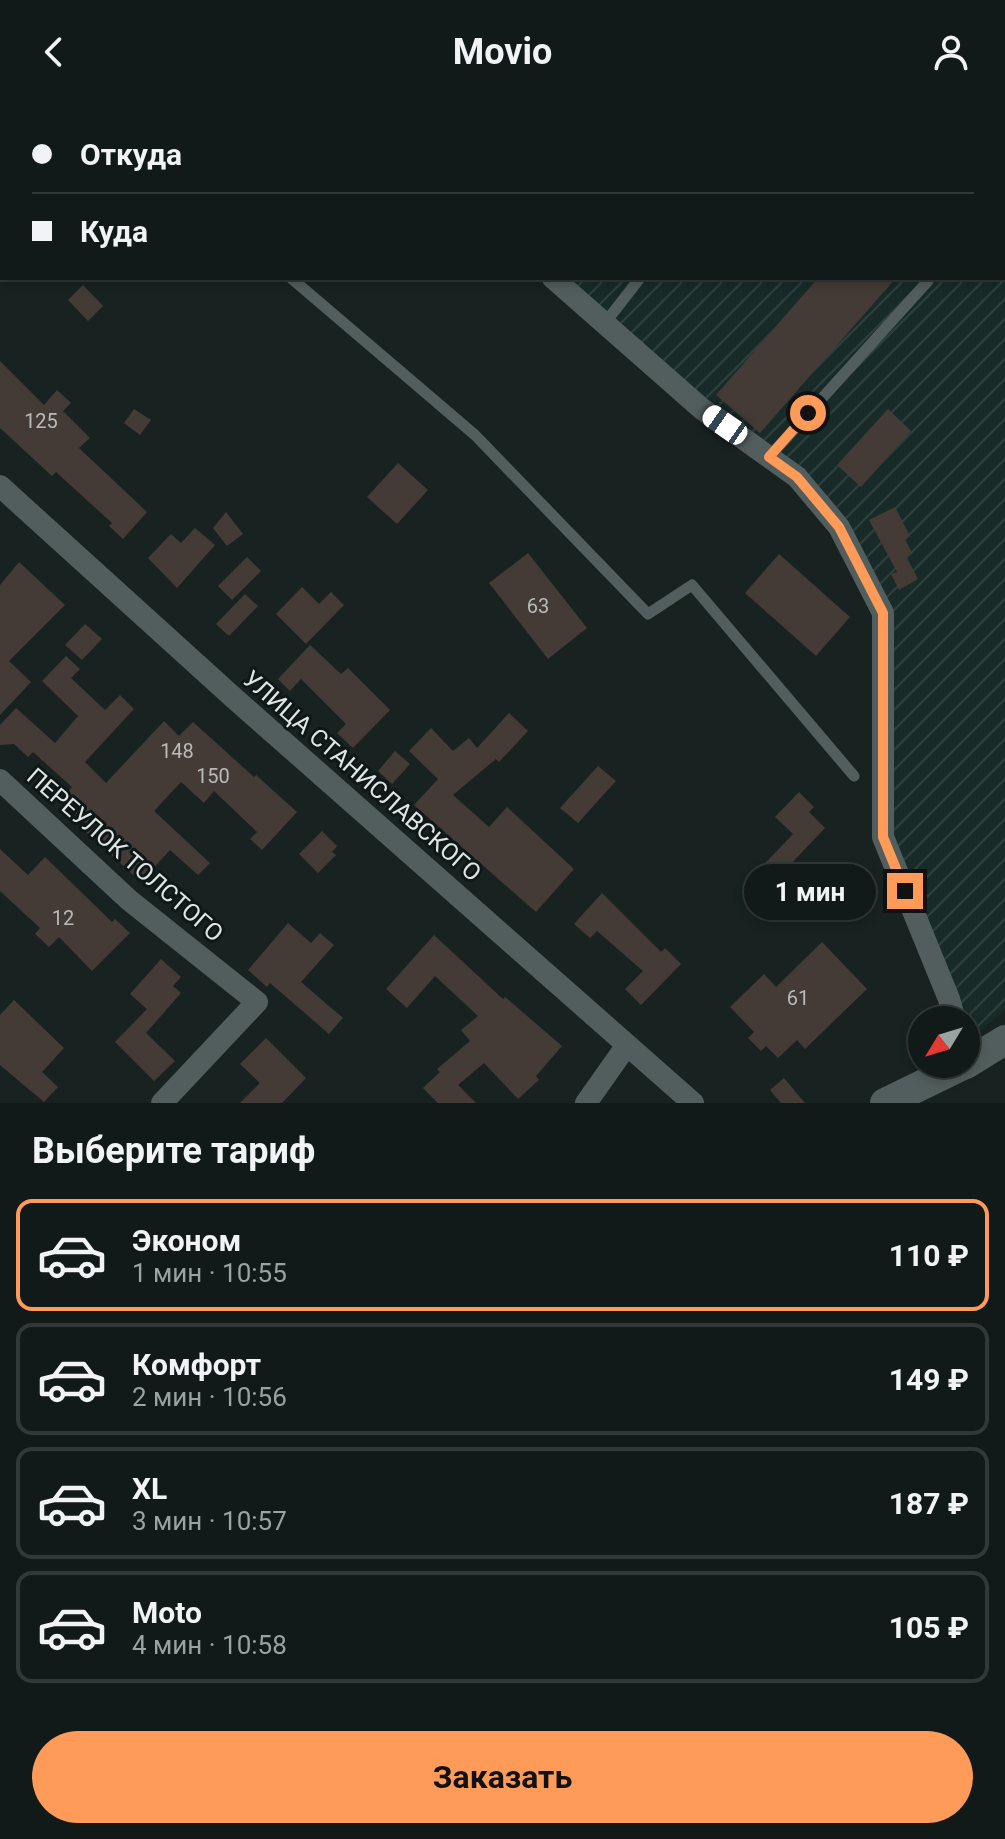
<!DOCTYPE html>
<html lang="ru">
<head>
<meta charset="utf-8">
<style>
  :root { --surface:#121a19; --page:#1b2322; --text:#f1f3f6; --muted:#9ca1a2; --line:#313838; --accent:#ff9b59 }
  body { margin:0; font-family:Roboto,sans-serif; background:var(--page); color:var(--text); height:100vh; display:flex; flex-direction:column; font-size:30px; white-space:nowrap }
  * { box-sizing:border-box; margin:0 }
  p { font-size:26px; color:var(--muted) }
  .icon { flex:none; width:44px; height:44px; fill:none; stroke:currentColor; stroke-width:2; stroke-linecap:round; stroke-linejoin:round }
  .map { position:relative; height:999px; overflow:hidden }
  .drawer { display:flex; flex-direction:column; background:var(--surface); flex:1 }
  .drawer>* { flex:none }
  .guide { position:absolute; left:0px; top:0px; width:1006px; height:176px; box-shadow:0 4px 12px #0003,0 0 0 2px var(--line); display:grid; align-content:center; height:176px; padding:0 32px; background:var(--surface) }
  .needle { width:52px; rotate:232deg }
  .controls { position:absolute; left:908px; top:902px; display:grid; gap:16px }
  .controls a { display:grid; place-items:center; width:72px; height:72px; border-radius:50%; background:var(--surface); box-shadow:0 4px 12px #0003,0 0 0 2px var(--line); font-size:40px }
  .end { position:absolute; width:36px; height:36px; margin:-18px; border:10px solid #ff9b59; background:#111; box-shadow:0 0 0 4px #111 }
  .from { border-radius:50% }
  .bubble { position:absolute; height:56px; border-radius:28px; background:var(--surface); box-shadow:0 4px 12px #0003,0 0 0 2px var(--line); font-size:26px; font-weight:700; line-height:56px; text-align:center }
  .car { position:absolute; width:24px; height:48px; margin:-24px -12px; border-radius:10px; box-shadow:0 0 6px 2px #0007; background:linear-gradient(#fff 24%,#345 0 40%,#fff 0 76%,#345 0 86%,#fff 0) }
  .guide b { display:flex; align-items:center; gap:28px; height:76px; font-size:30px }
  .guide b+b { border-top:2px solid var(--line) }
  .guide i { width:20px; height:20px; background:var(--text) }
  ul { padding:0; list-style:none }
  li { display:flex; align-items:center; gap:24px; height:112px; margin:0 16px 12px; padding:0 16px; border:4px solid var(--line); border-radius:16px }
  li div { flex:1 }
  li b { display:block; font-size:30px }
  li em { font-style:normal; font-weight:700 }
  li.active { border-color:var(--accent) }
  li>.icon { width:72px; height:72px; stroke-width:1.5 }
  h2 { padding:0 32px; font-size:36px; line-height:96px }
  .primary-button { display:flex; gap:16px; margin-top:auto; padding:16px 32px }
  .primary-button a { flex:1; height:92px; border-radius:48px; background:var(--accent); color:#111; font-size:32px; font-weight:700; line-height:92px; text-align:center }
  header { display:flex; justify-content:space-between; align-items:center; height:104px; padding:0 32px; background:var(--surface); font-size:36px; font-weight:700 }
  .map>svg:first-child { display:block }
  .industrial { fill:url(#industrial-furrows) }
  .building { fill:#443b36 }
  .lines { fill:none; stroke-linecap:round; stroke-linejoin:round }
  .lane { stroke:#525e5d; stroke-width:11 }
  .street { stroke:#525e5d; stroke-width:22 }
  .secondary { stroke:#525e5d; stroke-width:30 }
  .route { stroke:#ff9b59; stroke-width:10 }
  .labels { text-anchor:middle; stroke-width:6; stroke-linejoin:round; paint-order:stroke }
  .number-label { font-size:20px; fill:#b9bbba }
  .street-label { font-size:24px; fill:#e0e6e6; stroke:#0f1818 }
</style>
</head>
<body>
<header><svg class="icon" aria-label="back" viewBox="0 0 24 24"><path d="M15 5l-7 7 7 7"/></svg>Movio<svg class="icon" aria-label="person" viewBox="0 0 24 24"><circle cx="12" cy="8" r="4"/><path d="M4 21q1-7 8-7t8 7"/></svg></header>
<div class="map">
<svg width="1005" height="999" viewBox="0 0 1005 999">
  <defs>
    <pattern id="industrial-furrows" width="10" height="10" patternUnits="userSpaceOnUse" patternTransform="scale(2)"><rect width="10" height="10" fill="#182b29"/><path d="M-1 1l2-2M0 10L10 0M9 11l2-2" fill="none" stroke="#2e403e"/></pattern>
  </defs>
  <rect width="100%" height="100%" fill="#182221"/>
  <path class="industrial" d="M367 0H1005V906L973 933 888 716 886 497 826 391 697 289 565 174H1004V2Z"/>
  <g class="building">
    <path d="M818 174H896L760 329 716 291Z"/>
    <path d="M83 181 103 202 88 217 68 196Z"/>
    <path d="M0 257 44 301 57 286 71 299 63 307 90 334 79 344 147 408 123 435 109 422 112 419 56 368 52 372 0 324Z"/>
    <path d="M134 305 151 316 140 331 124 319Z"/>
    <path d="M888 305 911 327 861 383 837 361Z"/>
    <path d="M398 359 428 386 397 420 367 393Z"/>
    <path d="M895 403 910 432 905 435 912 449 906 452 918 475 899 486 891 470 897 468 869 416Z"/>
    <path d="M226 408 243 430 227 442 213 424Z"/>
    <path d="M195 424 215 441 177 484 148 454 171 430 181 439Z"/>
    <path d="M528 449 587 524 548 555 489 479Z"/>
    <path d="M779 450 850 513 816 552 745 489Z"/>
    <path d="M247 453 261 467 232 496 218 482Z"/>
    <path d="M19 458 65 501 9 557 31 578 0 611V481Z"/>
    <path d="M302 483 319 500 331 488 344 501 306 540 276 510Z"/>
    <path d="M245 490 258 502 229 532 216 520Z"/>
    <path d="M85 520 102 535 82 556 65 541Z"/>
    <path d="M310 541 341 570 348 564 390 606 353 644 337 629 346 620 301 575 290 587 278 575Z"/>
    <path d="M66 552 80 565 71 574 105 606 120 591 134 605 85 658 106 679 164 617 179 632 193 618 254 673 256 671 297 708 262 746 250 735 257 728 214 687 204 699 181 678 154 707 210 759 198 771 170 746 141 778 86 728 90 723 61 695 72 683 33 648 28 653 14 640 0 641V621L16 604 55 639 78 612 42 577Z"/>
    <path d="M509 609 528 627 499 658 496 655 453 691 489 723 507 703 574 765 536 808 414 701 438 675 409 647 431 624 453 647 469 634 477 644Z"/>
    <path d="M395 647 410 660 392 680 378 667Z"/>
    <path d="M598 662 616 677 578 719 560 704Z"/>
    <path d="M799 688 814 703 809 708 825 724 768 784 754 771 793 730 775 713Z"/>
    <path d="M322 727 337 742 332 748 336 751 318 769 299 750Z"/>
    <path d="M0 745 28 771 45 753 112 818 115 815 130 829 92 867 59 833 49 843 35 830 40 824 0 787Z"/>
    <path d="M602 789 661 848 665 844 681 860 641 901 625 885 643 867 597 827 590 834 574 820Z"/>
    <path d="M288 819 311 839 320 829 334 841 301 878 343 914 329 930 270 879 267 883 248 866Z"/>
    <path d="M434 831 503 895 505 893 562 942 536 972 539 976 518 995 484 959 458 981 476 999H438L423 984 440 968 437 965 470 937 461 926 478 912 435 872 407 904 386 885Z"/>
    <path d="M822 838 867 885 805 945 797 936 778 954 766 942 761 947 748 934 754 928 730 903 764 870 776 883Z"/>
    <path d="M161 855 181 873 173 882 181 889 146 929 175 957 154 977 115 938 147 905 130 890Z"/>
    <path d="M14 896 64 944 42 968 58 983 44 998 0 961V911Z"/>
    <path d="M266 934 306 974 282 999H240L260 979 240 960Z"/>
    <path d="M784 974 805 999H781L770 986Z"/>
  </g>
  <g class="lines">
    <g class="lane">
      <path d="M88 0 90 2"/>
      <path d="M683 0 685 2"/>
      <path d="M816 0 818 2"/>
      <path d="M291 174 475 331 648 510 692 481 854 672"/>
      <path d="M605 219 640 174"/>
      <path d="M769 353 928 177"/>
    </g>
    <g class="street">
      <path d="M354 0 356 2"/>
      <path d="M553 174 702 305 797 373 839 423 883 509V733L949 895 955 916"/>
      <path d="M0 382 235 595 693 999"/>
      <path d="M0 676 129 796 257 898 162 999"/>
      <path d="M586 999 627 941"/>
    </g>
    <g class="secondary">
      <path d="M966 960 1005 936"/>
      <path d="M885 999 965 960"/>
    </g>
  </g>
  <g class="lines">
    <path class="route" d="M808 309 769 353 797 373 839 423 883 509V733L905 787"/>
  </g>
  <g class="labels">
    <g class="number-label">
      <text x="41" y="324">125</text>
      <text x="538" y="509">63</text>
      <text x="177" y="654">148</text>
      <text x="213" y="679">150</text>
      <text x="63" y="821">12</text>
      <text x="798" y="901">61</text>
    </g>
    <g class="street-label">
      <text transform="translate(362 672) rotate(41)" y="8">УЛИЦА СТАНИСЛАВСКОГО</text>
      <text transform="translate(125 751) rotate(41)" y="8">ПЕРЕУЛОК ТОЛСТОГО</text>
    </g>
  </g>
</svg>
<div class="controls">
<a><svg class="needle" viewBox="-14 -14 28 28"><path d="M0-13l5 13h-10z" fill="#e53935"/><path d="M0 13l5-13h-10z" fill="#9ca1a2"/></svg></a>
</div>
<i class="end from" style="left:808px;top:309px"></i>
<i class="end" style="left:905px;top:787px"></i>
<div class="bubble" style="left:744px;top:760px;width:132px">1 мин</div>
<i class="car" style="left:725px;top:321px;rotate:305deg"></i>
<div class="guide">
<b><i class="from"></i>Откуда</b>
<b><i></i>Куда</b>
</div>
</div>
<section class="drawer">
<h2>Выберите тариф</h2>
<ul>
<li class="active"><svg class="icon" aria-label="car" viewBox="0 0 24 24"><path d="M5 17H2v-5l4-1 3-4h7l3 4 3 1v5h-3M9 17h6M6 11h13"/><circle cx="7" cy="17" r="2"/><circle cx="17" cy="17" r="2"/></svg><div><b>Эконом</b><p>1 мин · 10:55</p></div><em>110 ₽</em></li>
<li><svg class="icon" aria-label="car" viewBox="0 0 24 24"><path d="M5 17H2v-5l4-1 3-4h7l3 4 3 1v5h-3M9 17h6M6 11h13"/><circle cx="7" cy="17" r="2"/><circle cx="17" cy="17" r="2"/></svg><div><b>Комфорт</b><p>2 мин · 10:56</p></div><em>149 ₽</em></li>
<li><svg class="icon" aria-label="car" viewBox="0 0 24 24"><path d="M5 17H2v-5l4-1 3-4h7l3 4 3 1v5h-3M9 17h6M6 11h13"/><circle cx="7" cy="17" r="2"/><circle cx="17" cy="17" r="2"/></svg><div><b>XL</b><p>3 мин · 10:57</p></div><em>187 ₽</em></li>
<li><svg class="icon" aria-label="car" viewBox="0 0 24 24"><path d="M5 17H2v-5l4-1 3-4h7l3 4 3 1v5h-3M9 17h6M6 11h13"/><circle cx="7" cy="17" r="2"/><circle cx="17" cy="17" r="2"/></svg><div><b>Moto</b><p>4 мин · 10:58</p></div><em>105 ₽</em></li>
</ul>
<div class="primary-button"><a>Заказать</a></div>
</section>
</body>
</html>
